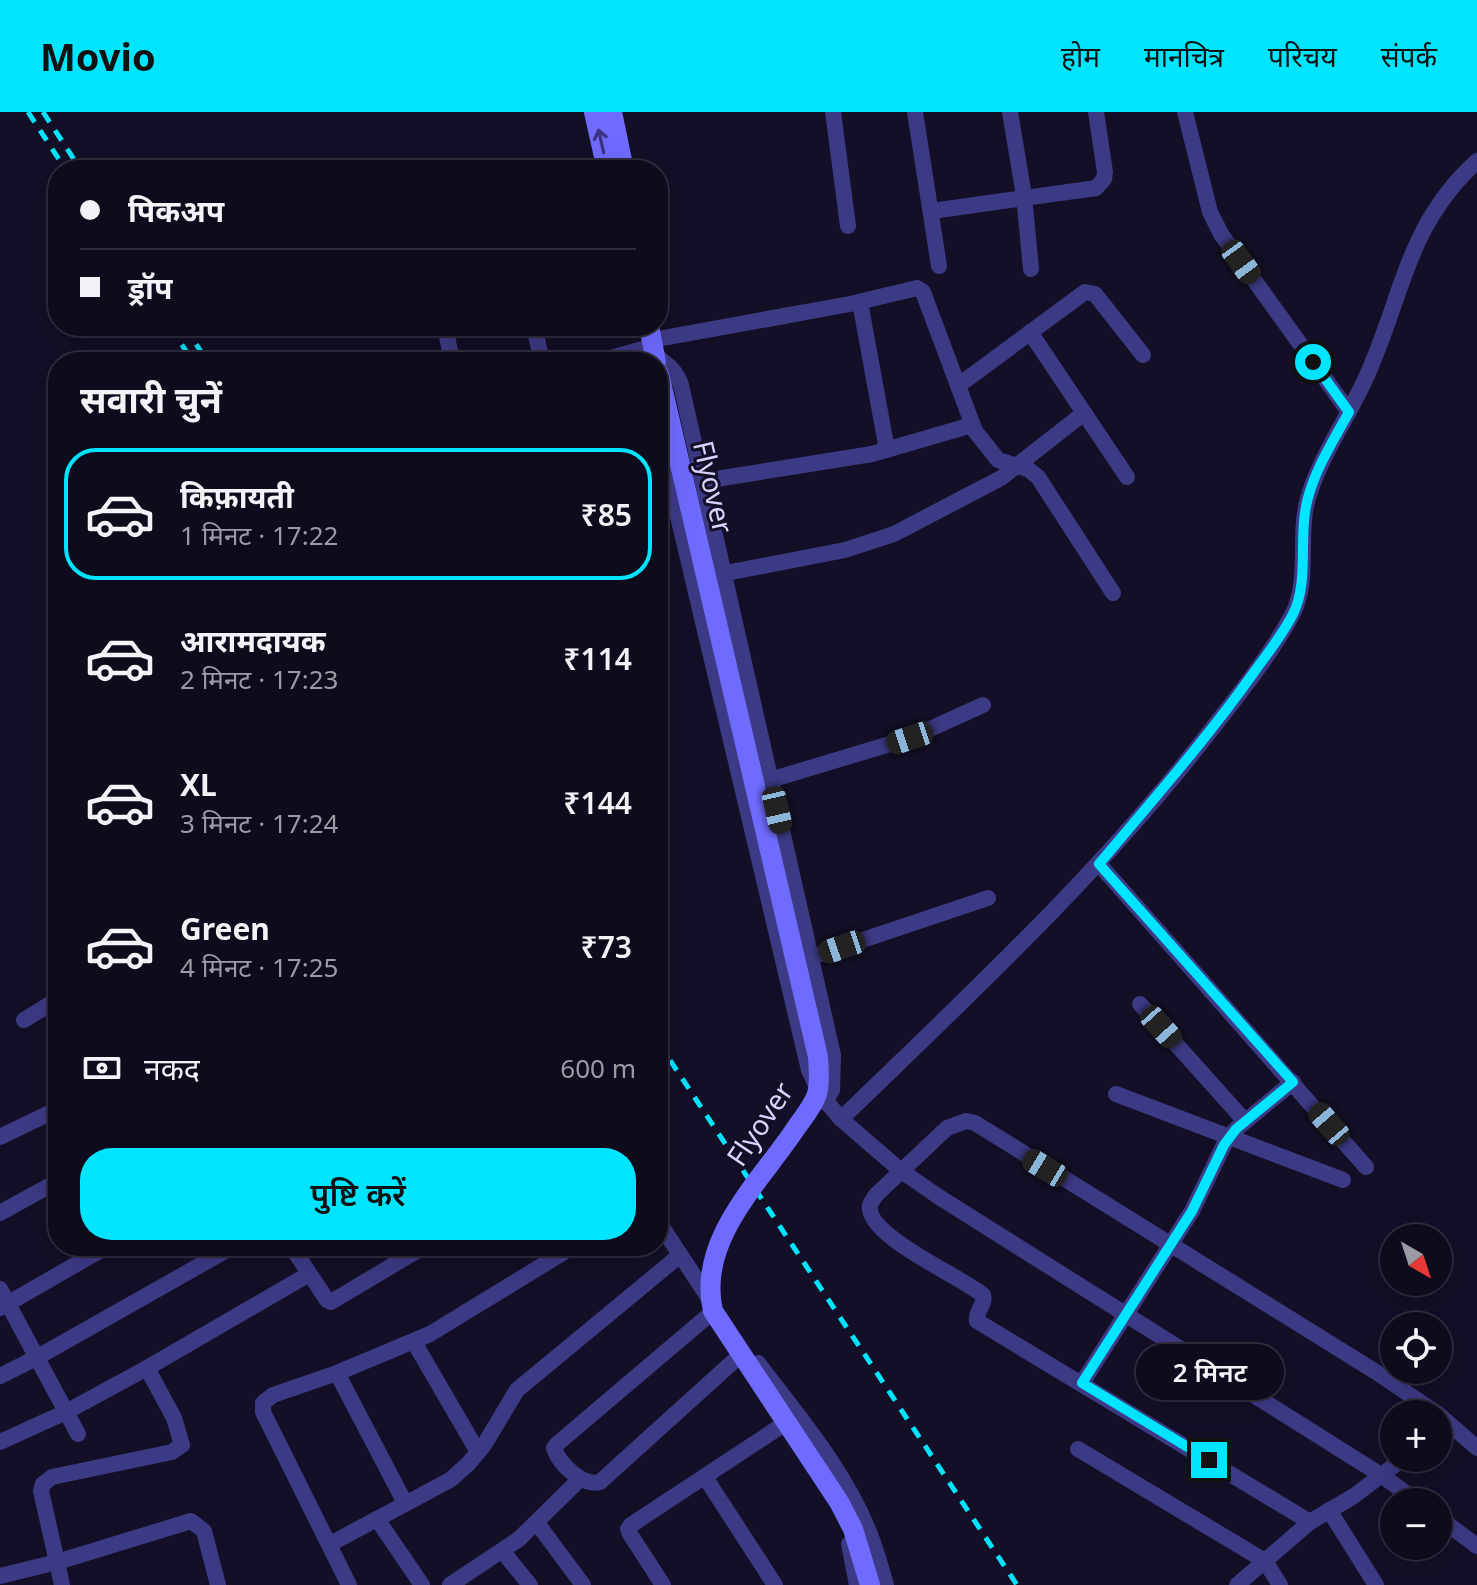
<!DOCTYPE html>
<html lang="hi">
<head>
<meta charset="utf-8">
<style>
  :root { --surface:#0e0b1c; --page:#1c1929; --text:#f1f3f6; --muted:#9b9ba3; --line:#2e2b3b; --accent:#00e5ff }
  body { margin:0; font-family:"Noto Sans","Noto Sans Devanagari",sans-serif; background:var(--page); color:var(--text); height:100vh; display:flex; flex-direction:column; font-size:30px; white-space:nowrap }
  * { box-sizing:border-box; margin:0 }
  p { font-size:26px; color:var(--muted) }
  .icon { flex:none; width:44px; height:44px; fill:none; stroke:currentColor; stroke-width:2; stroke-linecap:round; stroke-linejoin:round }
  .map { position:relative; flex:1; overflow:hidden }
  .panel { position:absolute; left:48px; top:240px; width:620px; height:904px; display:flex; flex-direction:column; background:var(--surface); border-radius:32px; box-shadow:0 8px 32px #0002,0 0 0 2px var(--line) }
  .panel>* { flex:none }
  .top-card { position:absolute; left:48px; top:48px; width:620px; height:176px; border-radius:32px; box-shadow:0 8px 32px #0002,0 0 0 2px var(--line); display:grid; align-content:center; height:176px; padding:0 32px; background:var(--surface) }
  .needle { width:52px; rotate:141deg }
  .controls { position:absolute; left:1380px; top:1112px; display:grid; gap:16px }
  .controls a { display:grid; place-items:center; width:72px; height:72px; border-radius:50%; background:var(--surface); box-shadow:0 8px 32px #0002,0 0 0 2px var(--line); font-size:40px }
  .end { position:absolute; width:36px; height:36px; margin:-18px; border:10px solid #00e5ff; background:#111; box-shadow:0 0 0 4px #111 }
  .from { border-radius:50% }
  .bubble { position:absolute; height:56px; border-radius:28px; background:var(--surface); box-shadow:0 8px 32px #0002,0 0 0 2px var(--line); font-size:26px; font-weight:600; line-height:56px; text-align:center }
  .car { position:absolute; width:24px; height:48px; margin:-24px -12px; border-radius:10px; box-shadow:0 0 6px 2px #0007; background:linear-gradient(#222 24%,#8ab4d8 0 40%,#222 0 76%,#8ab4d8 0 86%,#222 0) }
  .top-card b { display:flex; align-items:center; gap:28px; height:76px; font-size:30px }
  .top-card b+b { border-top:2px solid var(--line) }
  .top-card i { width:20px; height:20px; background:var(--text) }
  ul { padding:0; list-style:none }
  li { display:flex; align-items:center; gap:24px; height:132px; margin:0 16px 12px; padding:0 16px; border:4px solid transparent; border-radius:32px }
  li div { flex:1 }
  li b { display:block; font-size:30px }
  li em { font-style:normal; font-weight:600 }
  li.active { border-color:var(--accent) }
  li>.icon { width:72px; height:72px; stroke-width:1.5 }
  h2 { padding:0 32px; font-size:36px; line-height:96px }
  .pay { display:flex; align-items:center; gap:20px; height:88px; padding:0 32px; font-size:30px }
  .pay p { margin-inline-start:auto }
  .action { display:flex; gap:16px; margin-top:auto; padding:16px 32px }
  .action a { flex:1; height:92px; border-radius:32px; background:var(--accent); color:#111; font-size:32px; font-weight:600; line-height:92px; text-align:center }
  header { display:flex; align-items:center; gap:48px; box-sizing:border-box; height:112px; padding:0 40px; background:var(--accent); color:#111 }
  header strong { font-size:38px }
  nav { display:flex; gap:44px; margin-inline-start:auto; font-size:28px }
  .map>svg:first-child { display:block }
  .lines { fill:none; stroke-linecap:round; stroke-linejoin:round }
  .street { stroke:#3d3a85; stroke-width:16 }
  .secondary { stroke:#6f6bff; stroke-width:20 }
  .rail { stroke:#00e5ff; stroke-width:5; stroke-dasharray:12 10; stroke-linecap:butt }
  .secondary-bridge { stroke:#6f6bff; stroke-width:20 }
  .oneway { stroke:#38347d }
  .route { stroke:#00e5ff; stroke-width:10 }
  .labels { text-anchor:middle; stroke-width:6; stroke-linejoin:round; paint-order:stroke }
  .street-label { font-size:28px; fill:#d9d4ff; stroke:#130f26 }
</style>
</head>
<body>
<header>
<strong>Movio</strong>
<nav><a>होम</a><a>मानचित्र</a><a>परिचय</a><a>संपर्क</a></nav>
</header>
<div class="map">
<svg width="1477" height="1473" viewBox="0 0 1477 1473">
  <rect width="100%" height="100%" fill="#130f26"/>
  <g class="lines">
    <g class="street">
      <path d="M833 0 848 114"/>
      <path d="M915 0 939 154"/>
      <path d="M1010 0 1024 84 1031 157"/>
      <path d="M1185 0 1210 100 1221 122 1349 300"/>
      <path d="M932 99 1096 76 1104 67 1105 60 1096 0"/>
      <path d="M860 190 887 338"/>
      <path d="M445 214 452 250"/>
      <path d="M534 214 542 250"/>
      <path d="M1030 220 1127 365"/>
      <path d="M652 228 850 192 917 176 923 180 975 319 998 348 1028 357 1038 365 1113 481"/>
      <path d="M653 249 655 243C667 252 676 258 681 273L833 943 832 978 825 990"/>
      <path d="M597 250 653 234"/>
      <path d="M959 273 1085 180 1095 182 1143 243"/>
      <path d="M658 320 809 958 820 982 841 1007 900 1058 939 1085 1381 1363 1418 1390"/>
      <path d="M704 369 872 342 972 313"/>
      <path d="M726 461 845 438 894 422 1001 366 1084 301"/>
      <path d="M770 668 910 626 983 593"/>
      <path d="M1099 752 1366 1055"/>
      <path d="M812 845 988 786"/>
      <path d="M1140 892 1245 1009"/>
      <path d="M24 908 58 887"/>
      <path d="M1116 982 1343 1068"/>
      <path d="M841 1007C970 882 1102 760 1211 618 1239 582 1269 545 1291 505 1311 470 1297 424 1308 386 1321 342 1350 303 1368 261 1404 180 1407 113 1477 49"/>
      <path d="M0 1025 58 997"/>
      <path d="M0 1101 58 1069"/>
      <path d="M658 1109 712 1191"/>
      <path d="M291 1134 327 1188 331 1190 425 1134"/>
      <path d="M0 1177 78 1322"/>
      <path d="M0 1196 108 1134"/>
      <path d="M709 1203 557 1332 554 1336C559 1352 583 1375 600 1370L736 1247"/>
      <path d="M414 1230 478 1340"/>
      <path d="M758 1251C798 1304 844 1357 869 1420 876 1437 881 1455 886 1473"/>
      <path d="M147 1256 174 1306 182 1333 172 1340 52 1365 43 1372 41 1379 57 1450 191 1409 204 1419 218 1473"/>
      <path d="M337 1261 405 1391"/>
      <path d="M0 1264 36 1246 234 1134"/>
      <path d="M1082 1271 1192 1099 1224 1033 1236 1017 1293 970"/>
      <path d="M1438 1302 1477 1336"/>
      <path d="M0 1330 66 1300 147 1256 309 1162"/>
      <path d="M1078 1337 1265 1449 1280 1473"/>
      <path d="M705 1365 775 1473"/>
      <path d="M1329 1398 1376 1473"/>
      <path d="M1438 1405 1477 1434"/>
      <path d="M377 1407 422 1473"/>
      <path d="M1310 1410 977 1209C975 1200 986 1192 983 1183 962 1165 864 1123 870 1093 871 1090 875 1084 877 1082L947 1016 966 1009 975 1011 1376 1260 1438 1302"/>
      <path d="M537 1411 583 1473"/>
      <path d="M330 1432 450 1368 468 1352 484 1333 517 1278 679 1144"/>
      <path d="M849 1432 857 1473"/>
      <path d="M503 1440 530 1473"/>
      <path d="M0 1464 57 1450 62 1473"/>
      <path d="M349 1473 263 1300V1291L273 1283 337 1261 430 1222 574 1134"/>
      <path d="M450 1473 519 1427 580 1367"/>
      <path d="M663 1473 630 1422 628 1417 631 1413 781 1314"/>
      <path d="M1237 1473 1310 1410 1354 1384 1404 1346"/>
    </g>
    <g class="secondary">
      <path d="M594 0 607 58"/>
      <path d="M612 0 624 58"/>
      <path d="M649 214 656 250"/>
    </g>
    <g class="rail">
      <path d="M28 0 66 58"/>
      <path d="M43 0 81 58"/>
      <path d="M170 214 193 250"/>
      <path d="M184 214 208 250"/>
      <path d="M658 930 1017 1473"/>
    </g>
    <path class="secondary-bridge" d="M659 262 818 945C819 957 820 971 817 982 813 995 801 1008 794 1019 758 1072 697 1129 713 1199L839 1390 853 1417 870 1473"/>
  </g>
  <defs><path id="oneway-shaft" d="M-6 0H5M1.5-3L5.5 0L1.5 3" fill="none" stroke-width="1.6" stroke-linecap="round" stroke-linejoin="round" transform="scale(2)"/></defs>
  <use class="oneway" href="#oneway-shaft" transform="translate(601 29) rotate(-103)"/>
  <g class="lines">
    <path class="route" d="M1209 1348 1082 1271 1192 1099 1224 1033 1236 1017 1293 970 1099 752C1151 690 1205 629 1252 563 1266 543 1282 524 1293 502 1308 472 1300 433 1305 400 1310 365 1332 331 1349 300L1313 250"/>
  </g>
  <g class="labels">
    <g class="street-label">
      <text transform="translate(713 375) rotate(77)" y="10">Flyover</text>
      <text transform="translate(760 1012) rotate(-56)" y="10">Flyover</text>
    </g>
  </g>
</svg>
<div class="controls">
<a><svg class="needle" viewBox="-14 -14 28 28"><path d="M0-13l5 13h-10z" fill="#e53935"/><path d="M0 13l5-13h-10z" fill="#9b9ba3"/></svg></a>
<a><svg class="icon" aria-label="locate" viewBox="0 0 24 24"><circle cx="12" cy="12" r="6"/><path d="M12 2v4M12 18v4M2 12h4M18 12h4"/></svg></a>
<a>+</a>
<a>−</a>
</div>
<i class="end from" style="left:1313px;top:250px"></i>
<i class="end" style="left:1209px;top:1348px"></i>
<div class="bubble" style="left:1136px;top:1232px;width:148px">2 मिनट</div>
<i class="car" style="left:1241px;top:150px;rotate:144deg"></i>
<i class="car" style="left:910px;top:626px;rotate:252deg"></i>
<i class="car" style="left:777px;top:698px;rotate:167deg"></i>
<i class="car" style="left:842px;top:835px;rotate:251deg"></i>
<i class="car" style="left:1161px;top:915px;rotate:138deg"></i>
<i class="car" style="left:1329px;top:1012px;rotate:319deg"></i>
<i class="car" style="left:1045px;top:1056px;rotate:301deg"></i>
<div class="top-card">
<b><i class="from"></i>पिकअप</b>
<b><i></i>ड्रॉप</b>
</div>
<section class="panel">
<h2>सवारी चुनें</h2>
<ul>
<li class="active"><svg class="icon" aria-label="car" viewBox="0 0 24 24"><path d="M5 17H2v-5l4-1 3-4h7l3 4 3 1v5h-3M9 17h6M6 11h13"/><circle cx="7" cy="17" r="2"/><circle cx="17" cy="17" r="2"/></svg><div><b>किफ़ायती</b><p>1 मिनट · 17:22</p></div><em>₹85</em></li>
<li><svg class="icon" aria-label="car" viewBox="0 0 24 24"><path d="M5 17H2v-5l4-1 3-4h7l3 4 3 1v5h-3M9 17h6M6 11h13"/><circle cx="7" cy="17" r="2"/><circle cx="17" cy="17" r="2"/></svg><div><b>आरामदायक</b><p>2 मिनट · 17:23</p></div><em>₹114</em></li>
<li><svg class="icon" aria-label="car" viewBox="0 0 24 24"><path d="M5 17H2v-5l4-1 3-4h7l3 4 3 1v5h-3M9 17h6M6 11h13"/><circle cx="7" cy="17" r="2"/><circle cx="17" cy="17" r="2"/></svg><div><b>XL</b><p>3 मिनट · 17:24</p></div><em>₹144</em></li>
<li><svg class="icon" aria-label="car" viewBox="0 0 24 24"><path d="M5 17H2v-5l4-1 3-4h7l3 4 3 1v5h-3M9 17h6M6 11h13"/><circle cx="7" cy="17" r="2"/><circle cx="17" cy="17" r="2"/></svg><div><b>Green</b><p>4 मिनट · 17:25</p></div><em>₹73</em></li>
</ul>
<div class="pay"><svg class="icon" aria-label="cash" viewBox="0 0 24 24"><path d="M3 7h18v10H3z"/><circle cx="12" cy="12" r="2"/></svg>नकद<p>600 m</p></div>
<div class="action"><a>पुष्टि करें</a></div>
</section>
</div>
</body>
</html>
